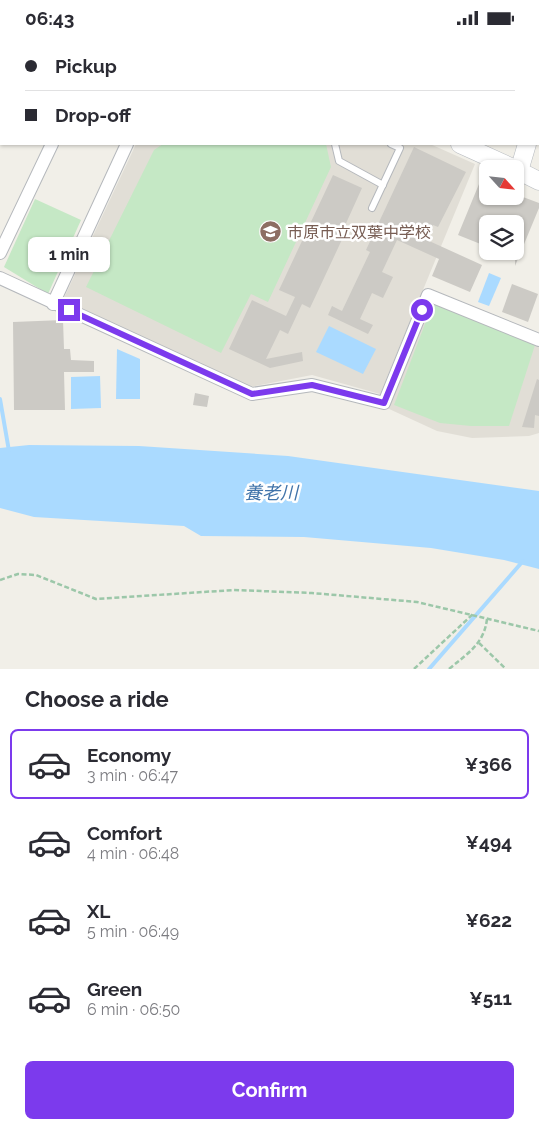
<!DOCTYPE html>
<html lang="en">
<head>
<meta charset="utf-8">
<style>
  :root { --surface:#fff; --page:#f7f7f7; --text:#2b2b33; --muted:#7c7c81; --line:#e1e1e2; --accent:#7c3aed }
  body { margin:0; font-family:Raleway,"Noto Sans JP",sans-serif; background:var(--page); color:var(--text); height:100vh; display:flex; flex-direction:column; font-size:19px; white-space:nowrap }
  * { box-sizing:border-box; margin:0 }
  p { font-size:16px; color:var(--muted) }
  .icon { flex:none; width:28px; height:28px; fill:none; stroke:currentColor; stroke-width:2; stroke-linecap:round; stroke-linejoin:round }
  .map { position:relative; height:634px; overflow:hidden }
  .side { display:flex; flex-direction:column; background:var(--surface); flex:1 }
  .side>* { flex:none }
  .top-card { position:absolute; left:0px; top:0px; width:540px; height:110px; box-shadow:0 1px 4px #0004; display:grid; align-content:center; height:110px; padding:0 25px; background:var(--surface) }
  .needle { width:32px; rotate:117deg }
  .tools { position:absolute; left:479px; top:125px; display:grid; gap:10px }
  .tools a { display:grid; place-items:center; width:45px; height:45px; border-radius:8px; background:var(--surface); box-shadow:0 1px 4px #0004; font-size:25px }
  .end { position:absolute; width:22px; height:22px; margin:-11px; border:6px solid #7c3aed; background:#fff; box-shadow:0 0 0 2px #fff }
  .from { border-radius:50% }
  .bubble { position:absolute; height:35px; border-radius:8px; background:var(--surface); box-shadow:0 1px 4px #0004; font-size:16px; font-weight:700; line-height:35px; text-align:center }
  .top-card b { display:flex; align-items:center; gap:18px; height:48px; font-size:19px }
  .top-card b+b { border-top:1px solid var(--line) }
  .top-card i { width:12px; height:12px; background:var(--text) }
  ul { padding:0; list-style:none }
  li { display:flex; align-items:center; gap:15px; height:70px; margin:0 10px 8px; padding:0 15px; border:2px solid transparent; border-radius:8px }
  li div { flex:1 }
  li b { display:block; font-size:19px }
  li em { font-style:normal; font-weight:700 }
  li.active { border-color:var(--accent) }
  li>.icon { width:45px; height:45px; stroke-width:1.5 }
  h2 { padding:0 25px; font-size:22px; line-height:60px }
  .cta { display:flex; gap:10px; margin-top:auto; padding:10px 25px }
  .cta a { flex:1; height:58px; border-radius:8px; background:var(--accent); color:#fff; font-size:20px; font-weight:700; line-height:58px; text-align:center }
  .status { display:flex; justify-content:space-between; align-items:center; height:35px; padding:0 25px; background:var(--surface); direction:ltr }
  .status svg { height:14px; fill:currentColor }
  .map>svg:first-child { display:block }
  .education { fill:#e1ded6 }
  .green { fill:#c5e8c5 }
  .water { fill:#aadaff }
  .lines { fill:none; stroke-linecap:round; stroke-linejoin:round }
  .stream { stroke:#aadaff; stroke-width:4 }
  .building { fill:#cccac5 }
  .lane-casing { stroke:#b5b8bc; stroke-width:8 }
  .street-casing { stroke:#b5b8bc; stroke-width:14 }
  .secondary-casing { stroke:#b6babf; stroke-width:19 }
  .path { stroke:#9cc7a9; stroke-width:2.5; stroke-dasharray:5 2.5; stroke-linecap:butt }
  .lane { stroke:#fff; stroke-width:6 }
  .street { stroke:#fff; stroke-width:12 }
  .secondary { stroke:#fff; stroke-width:18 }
  .route { stroke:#7c3aed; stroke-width:6 }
  .labels { text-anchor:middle; stroke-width:5; stroke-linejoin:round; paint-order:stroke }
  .education-label { font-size:16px; fill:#785e54; stroke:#fff; text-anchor:start }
  .water-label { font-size:18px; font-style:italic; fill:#4174aa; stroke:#fff }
</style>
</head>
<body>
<div class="status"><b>06:43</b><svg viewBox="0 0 49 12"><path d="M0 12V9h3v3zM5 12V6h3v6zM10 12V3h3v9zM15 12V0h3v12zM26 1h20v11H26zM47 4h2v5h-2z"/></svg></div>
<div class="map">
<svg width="539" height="634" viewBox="0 0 539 634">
  <rect width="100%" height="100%" fill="#f1efe8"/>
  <g class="education">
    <path d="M136 109H430L475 129 380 359 312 340 250 352 63 265Z"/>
    <path d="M430 264 539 308V398L529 401 472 403 437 396 387 373Z"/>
  </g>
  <g class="green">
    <path d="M163 109H326L331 132 268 267 251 259 221 318 86 252 154 115Z"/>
    <path d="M35 164 81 185 48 259 4 232Z"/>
    <path d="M433 268 535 310 509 391H471L440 388 394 370Z"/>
  </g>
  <g class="water">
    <path d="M489 238 501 243 489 271 478 267Z"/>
    <path d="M329 291 376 314 363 339 316 317Z"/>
    <path d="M117 314 140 324V364H116Z"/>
    <path d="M100 341 101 373 71 374V342Z"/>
    <path d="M29 410 139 411 288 421 539 456V534L504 525 431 513 304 502 201 501 184 491 34 482 0 473V413Z"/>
  </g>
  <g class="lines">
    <g class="stream">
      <path d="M0 364 9 416"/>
      <path d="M429 634 523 526"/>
    </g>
  </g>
  <g class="building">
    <path d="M414 112 466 137 438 192 433 190 427 205 482 230 470 257 432 241 439 224 397 205 382 237 393 242 383 263 372 258 360 284 373 290 368 299 328 280 332 271 342 276 370 217 366 215Z"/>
    <path d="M486 132 488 133V161H515V159L539 168V173L515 231V189H488V212L458 200Z"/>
    <path d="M333 140 362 153 343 195 346 196 310 273 302 269 288 299 280 295 266 324 302 317 303 326 270 333 229 314 252 265 286 281 295 262 279 255Z"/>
    <path d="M512 249 538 259 528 287 502 277Z"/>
    <path d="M63 285 64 314H70L71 325 94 326V337H64L65 375H14L13 287Z"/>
    <path d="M537 344 539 345V381L535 380 534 393 522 392Z"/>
    <path d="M195 358 209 361 207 372 193 370Z"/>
  </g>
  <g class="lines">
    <defs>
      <g id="lane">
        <path d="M335 109 339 126 383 150"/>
        <path d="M372 173 400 113 391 109"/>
      </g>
      <g id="street">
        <path d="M42 0 44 1"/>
        <path d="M400 0 402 1"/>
        <path d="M102 1 103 0"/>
        <path d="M175 1 176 0"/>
        <path d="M281 1V0"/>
        <path d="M422 1 423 0"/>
        <path d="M488 1V0"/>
        <path d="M539 63V64"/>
        <path d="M0 75 1 72"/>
        <path d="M0 218 52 109"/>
        <path d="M0 243 252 359 312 350 384 368 428 260 539 305"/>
        <path d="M53 269 127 109"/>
      </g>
      <g id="secondary">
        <path d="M221 0 224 1"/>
        <path d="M539 74V73"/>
        <path d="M460 109 515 134"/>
        <path d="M515 134 539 146"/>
        <path d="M519 136 527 109"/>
      </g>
    </defs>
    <use href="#lane" class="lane-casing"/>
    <use href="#street" class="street-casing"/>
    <use href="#secondary" class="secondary-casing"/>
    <g class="path">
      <path d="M0 545 18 539 36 540 96 564 234 555 312 558 417 567 539 596"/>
      <path d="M479 608 506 634"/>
      <path d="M414 634 473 579"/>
      <path d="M449 634C468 618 484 609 487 584"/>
    </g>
    <use href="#lane" class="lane"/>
    <use href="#street" class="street"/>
    <use href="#secondary" class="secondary"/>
  </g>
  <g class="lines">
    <path class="route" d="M69 275 252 359 312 350 384 368 422 275"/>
  </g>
  <defs>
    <symbol id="school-disc" viewBox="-11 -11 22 22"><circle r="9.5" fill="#8d6e63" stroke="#fff"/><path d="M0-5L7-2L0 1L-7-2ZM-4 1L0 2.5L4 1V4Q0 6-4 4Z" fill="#fff"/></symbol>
  </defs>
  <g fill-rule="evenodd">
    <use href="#school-disc" x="258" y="184" width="25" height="25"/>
  </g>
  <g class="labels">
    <g class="education-label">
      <text x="287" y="203">市原市立双葉中学校</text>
    </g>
    <g class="water-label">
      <text x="271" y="464">養老川</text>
    </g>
  </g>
</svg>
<div class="tools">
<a><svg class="needle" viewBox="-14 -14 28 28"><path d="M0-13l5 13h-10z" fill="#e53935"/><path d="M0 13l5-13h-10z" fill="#7c7c81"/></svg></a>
<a><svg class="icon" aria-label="layers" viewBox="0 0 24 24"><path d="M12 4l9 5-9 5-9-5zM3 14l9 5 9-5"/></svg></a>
</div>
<i class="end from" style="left:422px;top:275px"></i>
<i class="end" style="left:69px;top:275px"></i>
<div class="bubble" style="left:28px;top:202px;width:82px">1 min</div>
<div class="top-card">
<b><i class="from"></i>Pickup</b>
<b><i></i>Drop-off</b>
</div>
</div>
<section class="side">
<h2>Choose a ride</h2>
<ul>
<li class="active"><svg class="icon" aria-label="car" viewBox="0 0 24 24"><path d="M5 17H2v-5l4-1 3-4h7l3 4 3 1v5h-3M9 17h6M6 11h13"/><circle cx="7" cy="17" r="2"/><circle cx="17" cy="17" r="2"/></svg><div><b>Economy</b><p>3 min · 06:47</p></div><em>¥366</em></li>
<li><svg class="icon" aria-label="car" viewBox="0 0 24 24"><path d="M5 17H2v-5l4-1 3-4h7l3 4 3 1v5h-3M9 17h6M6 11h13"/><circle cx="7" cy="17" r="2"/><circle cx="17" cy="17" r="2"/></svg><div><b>Comfort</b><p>4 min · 06:48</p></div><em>¥494</em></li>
<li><svg class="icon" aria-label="car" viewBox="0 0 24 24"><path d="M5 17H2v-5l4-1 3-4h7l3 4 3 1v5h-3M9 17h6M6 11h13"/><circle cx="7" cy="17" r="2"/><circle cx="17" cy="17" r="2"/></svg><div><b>XL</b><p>5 min · 06:49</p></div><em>¥622</em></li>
<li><svg class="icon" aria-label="car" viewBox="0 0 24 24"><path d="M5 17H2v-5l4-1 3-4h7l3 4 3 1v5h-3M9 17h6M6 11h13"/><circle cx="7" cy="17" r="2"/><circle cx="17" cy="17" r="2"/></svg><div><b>Green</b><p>6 min · 06:50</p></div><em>¥511</em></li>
</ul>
<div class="cta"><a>Confirm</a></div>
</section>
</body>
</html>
